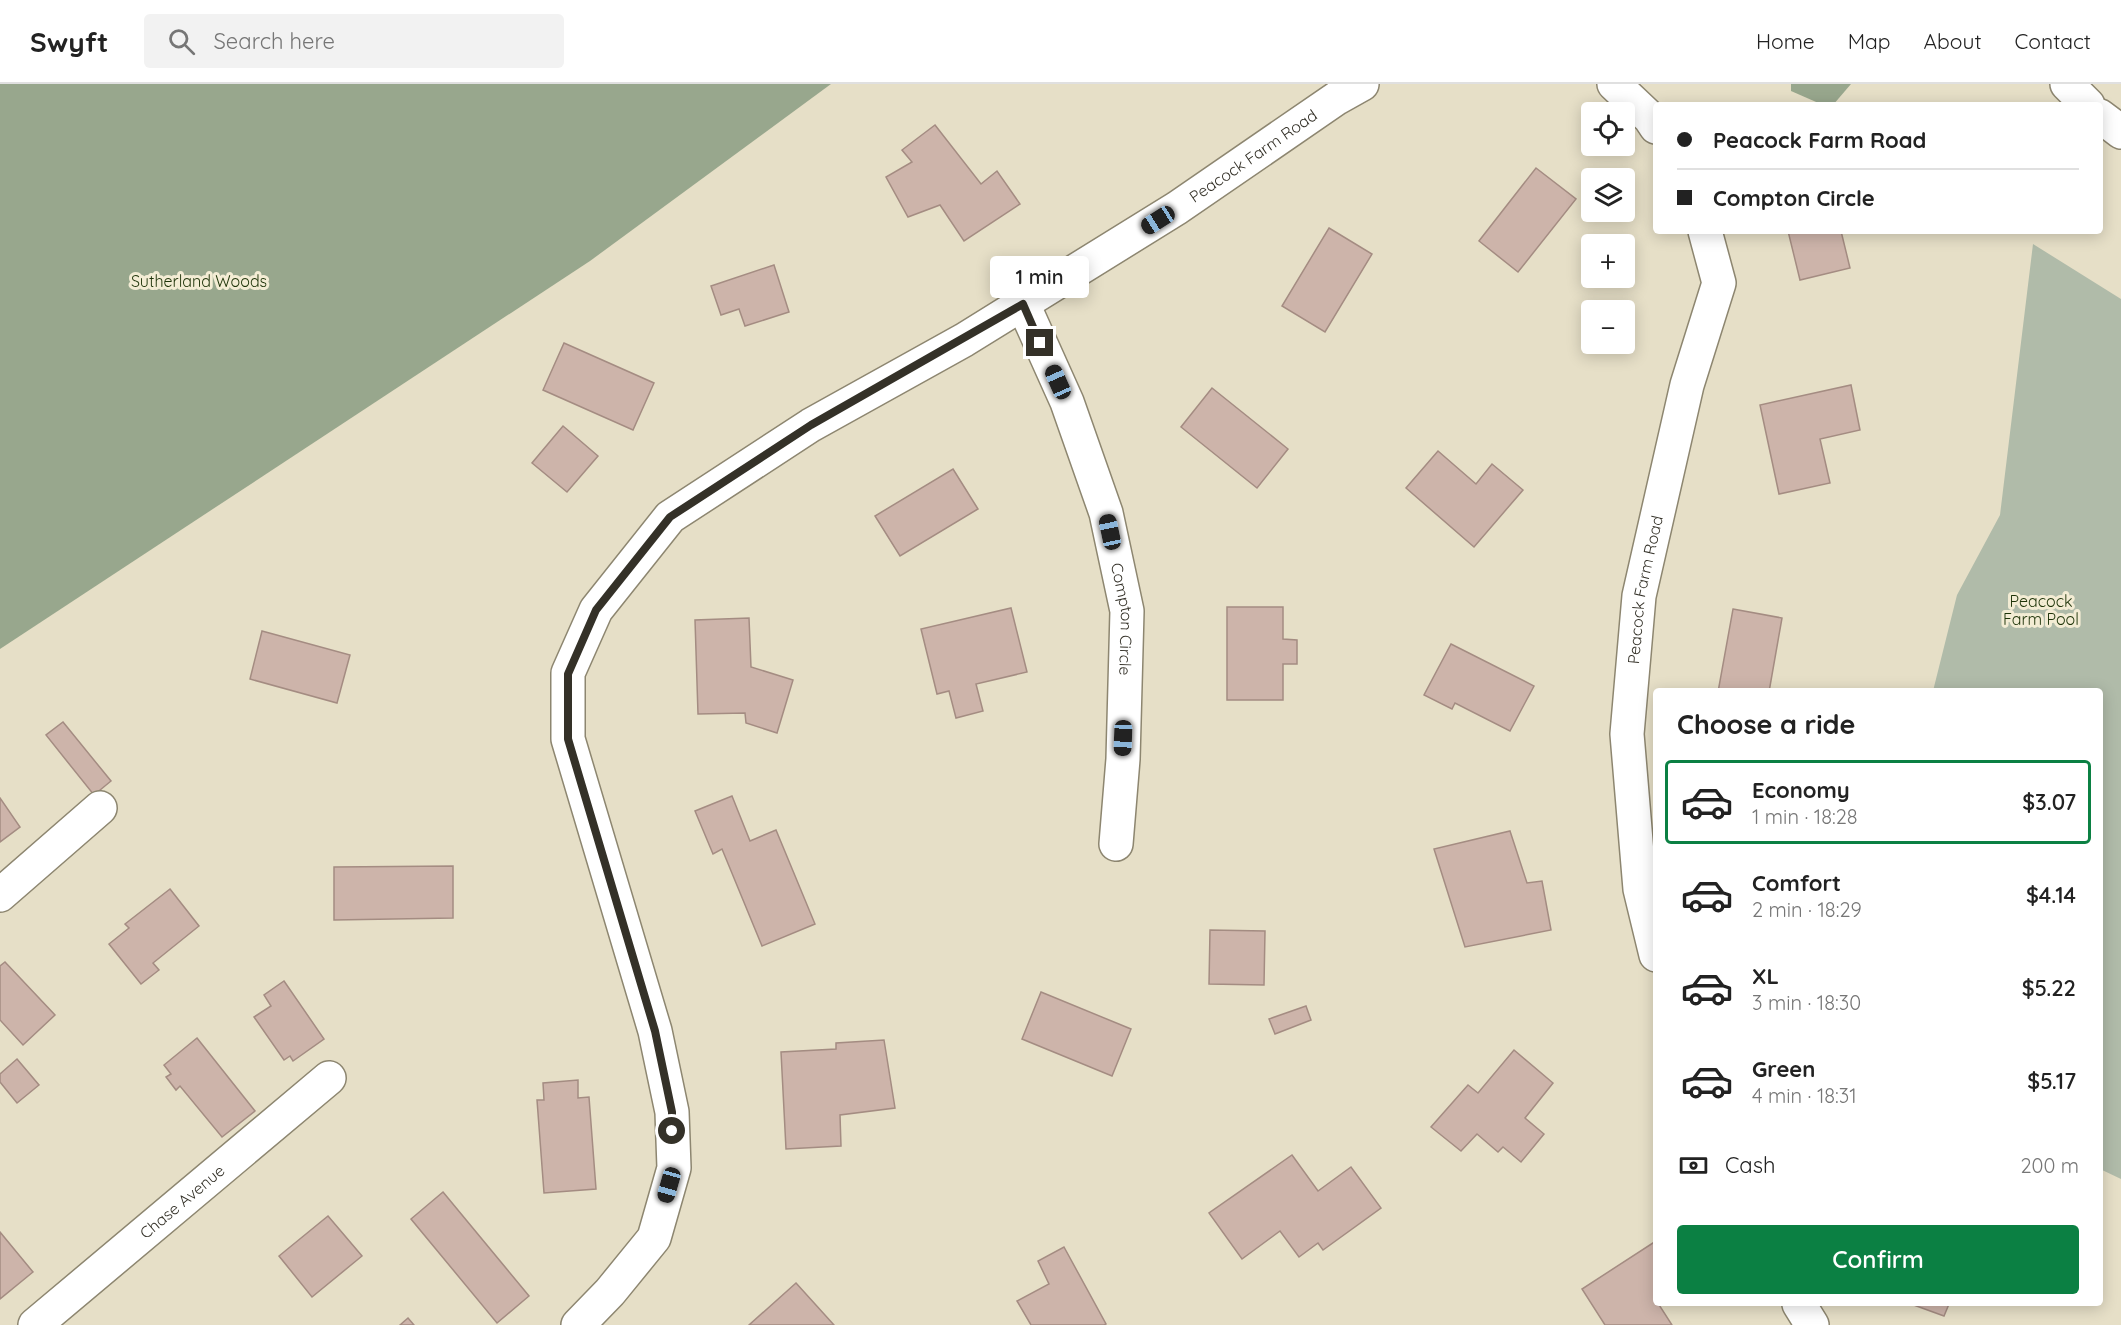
<!DOCTYPE html>
<html lang="en">
<head>
<meta charset="utf-8">
<style>
  :root { --surface:#fff; --page:#f2f2f2; --text:#222; --muted:#767676; --line:#e0e0e0; --accent:#0b8043 }
  body { margin:0; font-family:Quicksand,sans-serif; background:var(--page); color:var(--text); height:100vh; display:flex; flex-direction:column; font-size:22px; white-space:nowrap }
  * { box-sizing:border-box; margin:0 }
  p { font-size:20px; color:var(--muted) }
  .icon { flex:none; width:33px; height:33px; fill:none; stroke:currentColor; stroke-width:2; stroke-linecap:round; stroke-linejoin:round }
  .map { position:relative; flex:1; overflow:hidden }
  .panel { position:absolute; left:1653px; top:604px; width:450px; height:618px; display:flex; flex-direction:column; background:var(--surface); border-radius:6px; box-shadow:0 3px 15px #0003 }
  .panel>* { flex:none }
  .hud { position:absolute; left:1653px; top:18px; width:450px; height:132px; border-radius:6px; box-shadow:0 3px 15px #0003; display:grid; align-content:center; height:132px; padding:0 24px; background:var(--surface) }
  .tools { position:absolute; left:1581px; top:18px; display:grid; gap:12px }
  .tools a { display:grid; place-items:center; width:54px; height:54px; border-radius:6px; background:var(--surface); box-shadow:0 3px 15px #0003; font-size:30px }
  .end { position:absolute; width:27px; height:27px; margin:-14px; border:8px solid #343128; background:#fff; box-shadow:0 0 0 3px #fff }
  .from { border-radius:50% }
  .bubble { position:absolute; height:42px; border-radius:6px; background:var(--surface); box-shadow:0 3px 15px #0003; font-size:20px; font-weight:600; line-height:42px; text-align:center }
  .car { position:absolute; width:18px; height:36px; margin:-18px -9px; border-radius:8px; box-shadow:0 0 4px 2px #0007; background:linear-gradient(#222 24%,#8ab4d8 0 40%,#222 0 76%,#8ab4d8 0 86%,#222 0) }
  .hud b { display:flex; align-items:center; gap:21px; height:57px; font-size:22px }
  .hud b+b { border-top:2px solid var(--line) }
  .hud i { width:15px; height:15px; background:var(--text) }
  ul { padding:0; list-style:none }
  li { display:flex; align-items:center; gap:18px; height:84px; margin:0 12px 9px; padding:0 12px; border:3px solid transparent; border-radius:6px }
  li div { flex:1 }
  li b { display:block; font-size:22px }
  li em { font-style:normal; font-weight:600 }
  li.on { border-color:var(--accent) }
  li>.icon { width:54px; height:54px; stroke-width:1.5 }
  h2 { padding:0 24px; font-size:27px; line-height:72px }
  .pay { display:flex; align-items:center; gap:15px; height:66px; padding:0 24px; font-size:22px }
  .pay p { margin-inline-start:auto }
  .action { display:flex; gap:12px; margin-top:auto; padding:12px 24px }
  .action a { flex:1; height:69px; border-radius:6px; background:var(--accent); color:#fff; font-size:24px; font-weight:600; line-height:69px; text-align:center }
  header { display:flex; align-items:center; gap:36px; box-sizing:border-box; height:84px; padding:0 30px; background:var(--surface); border-bottom:2px solid var(--line) }
  header strong { font-size:28px }
  nav { display:flex; gap:33px; margin-inline-start:auto; font-size:21px }
  .search { width:420px; height:54px; background:var(--page); display:flex; align-items:center; gap:15px; box-sizing:border-box; padding:0 21px; border-radius:6px; color:var(--muted); font-size:22px }
  .map>svg:first-child { display:block }
  .green { fill:#b0bba9 }
  .forest { fill:#98a78d }
  .building { fill:#cdb4aa; stroke:#a48c82; stroke-width:1.5 }
  .lines { fill:none; stroke-linecap:round; stroke-linejoin:round }
  .minor-casing { stroke:#8d8670; stroke-width:36 }
  .highway-casing { stroke:#8d8670; stroke-width:36 }
  .minor { stroke:#fff; stroke-width:33 }
  .highway { stroke:#fff; stroke-width:33 }
  .route { stroke:#343128; stroke-width:8 }
  .labels { text-anchor:middle; stroke-width:6; stroke-linejoin:round; paint-order:stroke }
  .street-label { font-size:16px; fill:#343128; stroke:#f3ecd4 }
  .park-label { font-size:16px; fill:#1e3409; stroke:#f3ecd4 }
</style>
</head>
<body>
<header>
<strong>Swyft</strong>
<div class="search"><svg class="icon" aria-label="search" viewBox="0 0 24 24"><circle cx="10" cy="10" r="6"/><path d="M15 15l6 6"/></svg>Search here</div>
<nav><a>Home</a><a>Map</a><a>About</a><a>Contact</a></nav>
</header>
<div class="map">
<svg width="2121" height="1241" viewBox="0 0 2121 1241">
  <rect width="100%" height="100%" fill="#e6dfc7"/>
  <path class="green" d="M2033 160 2121 215V1095L2100 1085V608L1933 607 1957 511 2000 431Z"/>
  <g class="forest">
    <path d="M0 0H831L590 177 0 565Z"/>
    <path d="M1791 0H1851L1833 21H1823L1791 7Z"/>
  </g>
  <g class="building">
    <path d="M935 41 981 100 997 87 1020 120 964 157 940 121 908 133 886 93 912 78 902 66Z"/>
    <path d="M1536 84 1576 115 1518 188 1479 157Z"/>
    <path d="M1329 144 1372 170 1325 248 1282 222Z"/>
    <path d="M1788 147H1841L1850 184 1800 196Z"/>
    <path d="M774 181 789 228 745 242 739 225 721 231 711 202Z"/>
    <path d="M564 259 654 299 633 346 543 306Z"/>
    <path d="M1851 301 1860 346 1820 355 1830 399 1779 410 1760 321Z"/>
    <path d="M1212 304 1288 365 1257 404 1181 343Z"/>
    <path d="M563 342 598 372 567 408 532 379Z"/>
    <path d="M1438 367 1476 400 1492 380 1523 406 1474 463 1406 404Z"/>
    <path d="M953 385 978 425 900 472 875 432Z"/>
    <path d="M1227 523H1283V555L1297 556V580H1283V616H1227Z"/>
    <path d="M1011 524 1027 588 976 600 983 627 956 634 949 607 937 610 921 545Z"/>
    <path d="M1733 525 1782 534 1769 608H1718Z"/>
    <path d="M749 534 751 583 793 596 777 649 746 639 745 629 698 630 695 536Z"/>
    <path d="M262 547 350 571 337 619 250 595Z"/>
    <path d="M1451 560 1534 602 1510 647 1455 619 1452 625 1424 611Z"/>
    <path d="M63 638 111 697 94 711 46 651Z"/>
    <path d="M732 712 750 757 776 746 815 840 762 862 722 765 713 770 695 727Z"/>
    <path d="M0 714 20 743 0 758Z"/>
    <path d="M1510 747 1527 799 1542 797 1551 846 1465 863 1434 765Z"/>
    <path d="M453 782V834L334 836V783Z"/>
    <path d="M170 805 199 842 153 879 159 886 141 900 109 860 129 844 125 840Z"/>
    <path d="M1210 846 1265 847 1264 901 1209 900Z"/>
    <path d="M5 878 55 931 23 961 0 936V882Z"/>
    <path d="M284 897 324 955 293 977 290 972 284 976 254 933 271 922 264 911Z"/>
    <path d="M1041 908 1131 945 1112 992 1022 955Z"/>
    <path d="M1306 922 1311 936 1275 950 1269 935Z"/>
    <path d="M197 954 255 1027 222 1053 180 1002 176 1006 166 993 171 990 164 981Z"/>
    <path d="M884 956 895 1024 840 1031 841 1062 786 1065 781 968 836 965V959Z"/>
    <path d="M1514 966 1553 999 1525 1034 1544 1050 1521 1078 1503 1063 1498 1068 1477 1050 1461 1067 1431 1043 1468 1001 1478 1009Z"/>
    <path d="M17 975 39 1001 17 1019 0 998V990Z"/>
    <path d="M578 996V1014L589 1013 596 1105 544 1109 537 1016H544L543 999Z"/>
    <path d="M1292 1071 1318 1107 1351 1083 1381 1124 1323 1166 1318 1159 1299 1173 1280 1147 1242 1175 1209 1129Z"/>
    <path d="M443 1108 529 1212 497 1239 411 1135Z"/>
    <path d="M328 1132 362 1172 312 1213 279 1172Z"/>
    <path d="M0 1148 33 1188 0 1215Z"/>
    <path d="M1656 1157 1654 1213 1672 1241H1605L1582 1205Z"/>
    <path d="M1064 1163 1106 1240 1104 1241H1031L1017 1217 1049 1200 1038 1177Z"/>
    <path d="M796 1199 834 1241H749Z"/>
    <path d="M1911 1220H1949L1944 1232Z"/>
    <path d="M408 1234 414 1241H400Z"/>
  </g>
  <g class="lines">
    <defs>
      <g id="minor">
        <path d="M1614 0 1650 34 1656 43"/>
        <path id="s1" d="M1023 220 1067 318 1106 429 1127 527 1123 675 1116 760"/>
        <path d="M0 811 100 724"/>
        <path id="s2" d="M1656 871 1640 805 1627 650 1639 512 1687 301 1719 199 1705 147"/>
        <path d="M1799 1220 1812 1241"/>
        <path id="s3" d="M35 1241 329 994"/>
        <path id="s4" d="M578 1241 610 1208 654 1154 674 1084 672 1028 655 947 568 655V589L596 526 670 433 811 341 964 256 1177 124 1337 14 1362 0"/>
      </g>
      <g id="highway">
        <path d="M2067 0 2088 21"/>
        <path d="M2100 32 2121 48"/>
      </g>
    </defs>
    <use href="#minor" class="minor-casing"/>
    <use href="#highway" class="highway-casing"/>
    <use href="#minor" class="minor"/>
    <use href="#highway" class="highway"/>
  </g>
  <g class="lines">
    <path class="route" d="M672 1047V1028L655 947 568 655V590L596 526 670 433 811 341 1023 220 1040 259"/>
  </g>
  <g class="labels">
    <g class="street-label">
      <text dy="6" stroke="none"><textPath href="#s4" startOffset="1572">Peacock Farm Road</textPath></text>
      <text dy="6" stroke="none"><textPath href="#s2" startOffset="369">Peacock Farm Road</textPath></text>
      <text dy="6" stroke="none"><textPath href="#s1" startOffset="333">Compton Circle</textPath></text>
      <text dy="6" stroke="none"><textPath href="#s3" startOffset="192">Chase Avenue</textPath></text>
    </g>
    <g class="park-label">
      <text x="199" y="203">Sutherland Woods</text>
      <text x="2041" y="523">Peacock<tspan x="2041" dy="18">Farm Pool</tspan></text>
    </g>
  </g>
</svg>
<div class="tools">
<a><svg class="icon" aria-label="locate" viewBox="0 0 24 24"><circle cx="12" cy="12" r="6"/><path d="M12 2v4M12 18v4M2 12h4M18 12h4"/></svg></a>
<a><svg class="icon" aria-label="layers" viewBox="0 0 24 24"><path d="M12 4l9 5-9 5-9-5zM3 14l9 5 9-5"/></svg></a>
<a>+</a>
<a>−</a>
</div>
<i class="end from" style="left:672px;top:1047px"></i>
<i class="end" style="left:1040px;top:259px"></i>
<div class="bubble" style="left:990px;top:172px;width:99px">1 min</div>
<i class="car" style="left:1158px;top:136px;rotate:238deg"></i>
<i class="car" style="left:1058px;top:298px;rotate:336deg"></i>
<i class="car" style="left:1110px;top:448px;rotate:348deg"></i>
<i class="car" style="left:1123px;top:654px;rotate:182deg"></i>
<i class="car" style="left:669px;top:1101px;rotate:196deg"></i>
<div class="hud">
<b><i class="from"></i>Peacock Farm Road</b>
<b><i></i>Compton Circle</b>
</div>
<section class="panel">
<h2>Choose a ride</h2>
<ul>
<li class="on"><svg class="icon" aria-label="car" viewBox="0 0 24 24"><path d="M5 17H2v-5l4-1 3-4h7l3 4 3 1v5h-3M9 17h6M6 11h13"/><circle cx="7" cy="17" r="2"/><circle cx="17" cy="17" r="2"/></svg><div><b>Economy</b><p>1 min · 18:28</p></div><em>$3.07</em></li>
<li><svg class="icon" aria-label="car" viewBox="0 0 24 24"><path d="M5 17H2v-5l4-1 3-4h7l3 4 3 1v5h-3M9 17h6M6 11h13"/><circle cx="7" cy="17" r="2"/><circle cx="17" cy="17" r="2"/></svg><div><b>Comfort</b><p>2 min · 18:29</p></div><em>$4.14</em></li>
<li><svg class="icon" aria-label="car" viewBox="0 0 24 24"><path d="M5 17H2v-5l4-1 3-4h7l3 4 3 1v5h-3M9 17h6M6 11h13"/><circle cx="7" cy="17" r="2"/><circle cx="17" cy="17" r="2"/></svg><div><b>XL</b><p>3 min · 18:30</p></div><em>$5.22</em></li>
<li><svg class="icon" aria-label="car" viewBox="0 0 24 24"><path d="M5 17H2v-5l4-1 3-4h7l3 4 3 1v5h-3M9 17h6M6 11h13"/><circle cx="7" cy="17" r="2"/><circle cx="17" cy="17" r="2"/></svg><div><b>Green</b><p>4 min · 18:31</p></div><em>$5.17</em></li>
</ul>
<div class="pay"><svg class="icon" aria-label="cash" viewBox="0 0 24 24"><path d="M3 7h18v10H3z"/><circle cx="12" cy="12" r="2"/></svg>Cash<p>200 m</p></div>
<div class="action"><a>Confirm</a></div>
</section>
</div>
</body>
</html>
